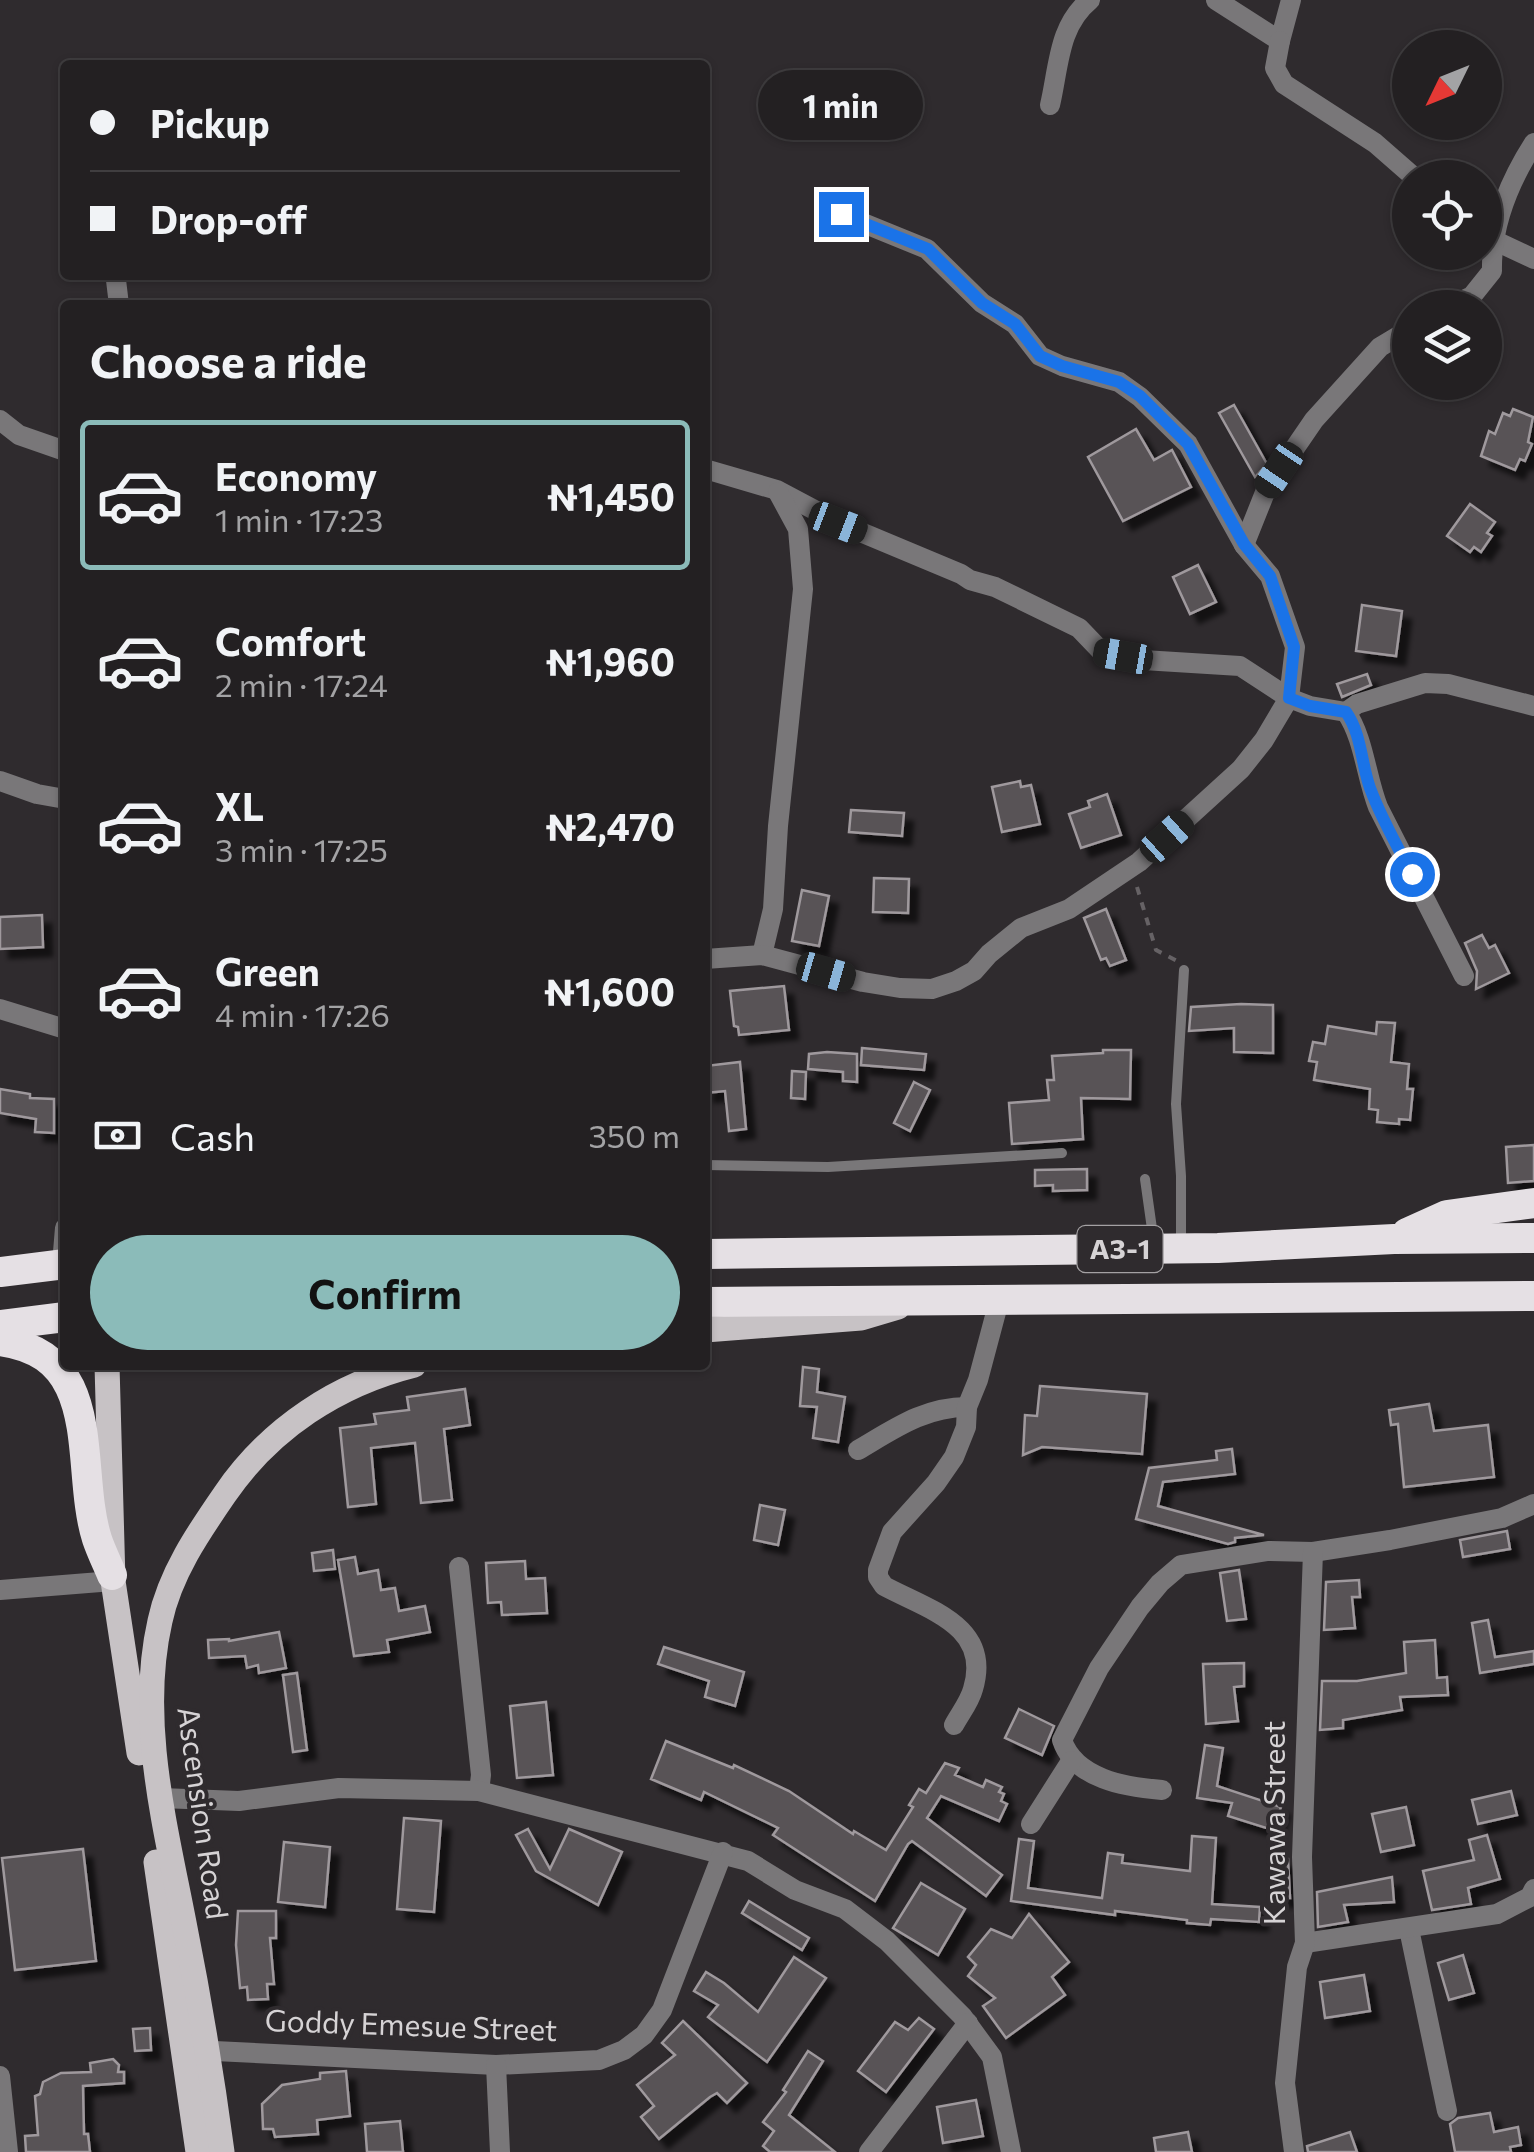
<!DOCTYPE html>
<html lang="en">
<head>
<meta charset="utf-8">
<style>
  :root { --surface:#232022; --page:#2f2d2f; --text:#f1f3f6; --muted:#a3a3a5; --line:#403e40; --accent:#8bbbb9 }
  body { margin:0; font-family:Commissioner,sans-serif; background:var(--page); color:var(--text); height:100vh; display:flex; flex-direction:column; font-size:38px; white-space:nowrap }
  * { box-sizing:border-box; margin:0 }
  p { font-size:32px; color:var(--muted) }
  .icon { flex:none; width:55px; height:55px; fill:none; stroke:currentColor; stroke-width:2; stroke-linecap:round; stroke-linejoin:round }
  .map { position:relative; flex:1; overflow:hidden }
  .side { position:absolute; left:60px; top:300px; width:650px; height:1070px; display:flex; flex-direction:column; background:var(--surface); border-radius:10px; box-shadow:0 2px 8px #0004,0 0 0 2px var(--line) }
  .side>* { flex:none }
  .guide { position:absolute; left:60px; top:60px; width:650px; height:220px; border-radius:10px; box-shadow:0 2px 8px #0004,0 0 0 2px var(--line); display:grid; align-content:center; height:220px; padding:0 30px; background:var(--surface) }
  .needle { width:65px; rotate:227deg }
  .tools { position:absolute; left:1392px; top:30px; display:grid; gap:20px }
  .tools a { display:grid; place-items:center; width:110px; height:110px; border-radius:50%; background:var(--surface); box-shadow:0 2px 8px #0004,0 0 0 2px var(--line); font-size:50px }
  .end { position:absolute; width:45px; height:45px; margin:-22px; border:12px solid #1a73e8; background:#fff; box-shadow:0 0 0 5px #fff }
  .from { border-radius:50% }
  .bubble { position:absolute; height:70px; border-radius:35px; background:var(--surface); box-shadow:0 2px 8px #0004,0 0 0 2px var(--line); font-size:32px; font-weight:700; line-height:70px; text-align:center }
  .car { position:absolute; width:30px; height:60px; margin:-30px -15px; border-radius:12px; box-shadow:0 0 8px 2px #0007; background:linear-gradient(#222 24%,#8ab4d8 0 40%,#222 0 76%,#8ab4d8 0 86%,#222 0) }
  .guide b { display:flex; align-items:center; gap:35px; height:95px; font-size:38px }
  .guide b+b { border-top:2px solid var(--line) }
  .guide i { width:25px; height:25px; background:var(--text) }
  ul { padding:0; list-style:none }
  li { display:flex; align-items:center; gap:30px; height:150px; margin:0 20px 15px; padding:0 10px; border:5px solid transparent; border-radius:10px }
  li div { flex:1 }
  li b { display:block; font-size:38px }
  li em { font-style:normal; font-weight:700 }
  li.selected { border-color:var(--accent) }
  li>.icon { width:90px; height:90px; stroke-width:1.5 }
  h2 { padding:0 30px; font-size:45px; line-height:120px }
  .pay { display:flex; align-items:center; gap:25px; height:110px; padding:0 30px; font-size:38px }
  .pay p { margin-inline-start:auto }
  .button { display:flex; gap:20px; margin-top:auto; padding:20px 30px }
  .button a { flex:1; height:115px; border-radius:60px; background:var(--accent); color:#111; font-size:40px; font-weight:700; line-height:115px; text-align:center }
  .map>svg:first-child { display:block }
  .building { fill:#585357; stroke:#9f999d; stroke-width:2.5; filter:url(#shadow) }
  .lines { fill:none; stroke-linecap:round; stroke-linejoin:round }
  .path { stroke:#666265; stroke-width:4; stroke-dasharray:8 8; stroke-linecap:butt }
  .lane { stroke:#797779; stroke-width:10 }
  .street { stroke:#797779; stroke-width:20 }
  .primary { stroke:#c7c2c5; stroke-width:25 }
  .highway { stroke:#e5e0e4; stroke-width:30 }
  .route { stroke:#1a73e8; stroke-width:12 }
  .labels { text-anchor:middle; stroke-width:8; stroke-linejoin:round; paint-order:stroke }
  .shield { fill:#2f2b2e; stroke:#a4a1a3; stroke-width:2.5 }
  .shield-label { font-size:28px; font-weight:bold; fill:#d6d3d5 }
  .street-label { font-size:30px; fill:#d6d3d5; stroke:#2f2b2e }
</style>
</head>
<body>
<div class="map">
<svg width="1534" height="2152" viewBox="0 0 1534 2152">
  <defs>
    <filter id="shadow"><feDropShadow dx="9" dy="9" stdDeviation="2.5" flood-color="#0009"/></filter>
  </defs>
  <rect width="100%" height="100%" fill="#2f2b2e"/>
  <g class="building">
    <path d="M1234 405 1267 464 1255 477 1219 413Z"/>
    <path d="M1513 409 1533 417 1528 442 1532 444 1525 461 1520 459 1515 470 1481 456 1489 431 1495 434 1503 413 1510 416Z"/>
    <path d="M1136 429 1154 460 1172 450 1191 487 1123 521 1088 457Z"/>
    <path d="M1470 504 1495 522 1487 533 1492 536 1481 552 1474 547 1470 552 1447 536Z"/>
    <path d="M1198 565 1216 602 1190 614 1173 577Z"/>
    <path d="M1362 605 1402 611 1396 656 1356 651Z"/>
    <path d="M1367 674 1371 685 1342 697 1337 684Z"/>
    <path d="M1020 781 1021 787 1031 785 1040 824 1002 832 992 787Z"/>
    <path d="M1107 794 1121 835 1081 848 1069 814 1090 807 1088 801Z"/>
    <path d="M851 810 904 813 902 836 849 832Z"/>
    <path d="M874 878 909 879 908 913 873 912Z"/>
    <path d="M802 890 829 896 819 946 792 941Z"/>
    <path d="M1106 909 1126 960 1110 966 1106 958 1101 960 1084 918Z"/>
    <path d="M42 915 43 947 0 949V917Z"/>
    <path d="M1482 935 1489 948 1495 945 1509 973 1476 989 1477 971 1465 943Z"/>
    <path d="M784 986 789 1030 739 1035 738 1027 734 1026 730 991Z"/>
    <path d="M1241 1004 1273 1005V1053L1234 1052V1028L1189 1031 1191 1007Z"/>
    <path d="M1377 1022 1395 1023 1391 1062 1409 1064 1407 1089H1413L1410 1120 1399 1119V1124L1377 1122 1378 1110 1369 1109 1370 1089 1314 1080 1317 1062 1309 1061 1313 1042 1325 1044 1328 1026 1376 1034Z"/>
    <path d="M862 1048 926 1054 924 1070 861 1065Z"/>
    <path d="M1103 1050H1131L1130 1099 1081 1098 1083 1139 1012 1144 1009 1103 1049 1100 1047 1080H1054L1052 1056 1103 1053Z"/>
    <path d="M827 1052 857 1054V1082L843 1081V1072L808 1069 809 1054Z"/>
    <path d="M740 1062 746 1129 729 1131 725 1091 705 1093V1066Z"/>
    <path d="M792 1071 806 1072 805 1099 791 1098Z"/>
    <path d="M914 1082 930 1090 910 1131 894 1123Z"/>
    <path d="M0 1089 30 1094V1098L54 1099V1133L35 1132 36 1119 0 1113Z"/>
    <path d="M1534 1145V1181L1508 1183 1506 1147Z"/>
    <path d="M1087 1169V1190L1053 1191V1185L1035 1186V1170Z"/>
    <path d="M803 1367 819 1369 817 1392 845 1397 838 1442 813 1438 817 1407 800 1406Z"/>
    <path d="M1040 1386 1147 1394 1142 1454 1042 1447 1023 1455 1025 1415 1037 1416Z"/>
    <path d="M465 1389 470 1425 444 1429 452 1500 421 1503 415 1443 371 1448 376 1504 348 1507 340 1428 376 1424 374 1414 409 1410 407 1397Z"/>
    <path d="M1429 1404 1434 1431 1488 1425 1494 1477 1404 1487 1398 1424 1391 1425 1389 1410Z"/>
    <path d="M1232 1449 1235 1474 1163 1482 1158 1506 1264 1535 1235 1538V1542L1228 1544 1136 1519 1149 1468 1217 1460 1216 1451Z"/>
    <path d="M760 1505 785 1510 778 1545 754 1540Z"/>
    <path d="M1507 1531 1510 1549 1463 1557 1460 1540Z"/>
    <path d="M333 1550 335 1569 314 1571 312 1553Z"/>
    <path d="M355 1557 358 1574 378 1570 381 1590 395 1588 399 1611 425 1606 430 1632 387 1640 389 1652 354 1656 338 1560Z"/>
    <path d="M525 1561 526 1579 545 1578 547 1613 502 1615 501 1602 488 1603 486 1563Z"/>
    <path d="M1239 1570 1246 1619 1227 1621 1220 1573Z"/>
    <path d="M1359 1580 1360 1597H1352L1355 1628 1324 1630 1326 1582Z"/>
    <path d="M1488 1620 1495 1657 1534 1651V1664L1480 1673 1472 1623Z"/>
    <path d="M279 1632 286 1668 259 1673 258 1665 247 1668 245 1656 209 1658 208 1640 229 1639V1641Z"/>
    <path d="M1435 1640 1437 1678 1447 1677 1448 1695 1400 1697 1402 1710 1343 1720V1728L1320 1730 1322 1681H1357L1406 1673 1404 1642Z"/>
    <path d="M664 1647 744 1672 735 1706 705 1697 709 1681 658 1664Z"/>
    <path d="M1244 1663V1686L1234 1687 1238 1721 1206 1724 1203 1664Z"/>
    <path d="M297 1673 307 1750 293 1752 283 1675Z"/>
    <path d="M546 1702 553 1775 517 1778 510 1706Z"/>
    <path d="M1019 1709 1054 1726 1042 1755 1005 1738Z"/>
    <path d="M666 1741 733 1768 734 1765 789 1791 853 1834 854 1831 886 1850 913 1807 909 1805 919 1789 926 1793 945 1763 959 1768 955 1775 983 1787 986 1780 1002 1787 999 1792 1004 1794 1001 1801 1007 1804 999 1821 941 1796 927 1818 1002 1875 986 1896 912 1841 908 1844 875 1901 773 1835 778 1828 704 1792 701 1800 651 1779Z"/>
    <path d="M1205 1745 1223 1748 1217 1786 1281 1807 1273 1830 1228 1816 1232 1803 1197 1798Z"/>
    <path d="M1511 1791 1517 1815 1478 1824 1472 1800Z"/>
    <path d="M1406 1807 1414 1845 1381 1852 1372 1814Z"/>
    <path d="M404 1818 441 1821 434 1912 397 1909Z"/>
    <path d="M528 1829 550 1869 569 1829 622 1852 598 1905 536 1871 516 1835Z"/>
    <path d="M1487 1835 1500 1879 1468 1888 1471 1904 1432 1910 1423 1871 1474 1860 1469 1840Z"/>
    <path d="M1192 1836 1216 1838 1212 1904 1260 1907 1259 1922 1211 1919 1210 1925 1187 1923V1920L1115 1911V1915L1011 1901 1019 1839 1034 1841 1028 1888 1102 1898 1108 1853 1123 1855 1122 1863 1190 1871Z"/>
    <path d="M284 1842 330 1847 325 1907 278 1902Z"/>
    <path d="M83 1849 96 1961 15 1970 2 1858Z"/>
    <path d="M1288 1859 1290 1898H1280L1277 1860Z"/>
    <path d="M1392 1877 1394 1902 1344 1905 1348 1922 1318 1927 1317 1892Z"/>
    <path d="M921 1883 965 1909 938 1955 893 1928Z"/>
    <path d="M749 1901 809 1938 802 1950 742 1913Z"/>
    <path d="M238 1911H276V1938H270L274 1984H267L268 1999 248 2000 247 1987 240 1988 236 1945Z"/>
    <path d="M1029 1914 1069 1962 1052 1977 1065 1995 1006 2038 983 2006 995 1998 968 1976 976 1965 968 1957 991 1929 1012 1938Z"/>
    <path d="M1463 1955 1474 1993 1449 2000 1438 1963Z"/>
    <path d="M794 1957 826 1978 767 2062 708 2017 718 2005 694 1991 706 1972 724 1983 758 2012Z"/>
    <path d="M1364 1975 1370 2011 1325 2018 1320 1982Z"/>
    <path d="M919 2018 934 2029 886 2092 858 2071 895 2022 908 2030Z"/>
    <path d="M683 2021 747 2083 727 2103 717 2093 710 2097 659 2139 641 2117 654 2106 637 2085 675 2055 662 2043Z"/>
    <path d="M150 2028 151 2050 135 2051 133 2029Z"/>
    <path d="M808 2051 823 2061 789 2115 835 2152H770L763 2146 774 2131 763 2122 786 2092 783 2090Z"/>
    <path d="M113 2059 119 2065 118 2072H124V2083L83 2086 84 2134H88L90 2152H26L25 2136 38 2135 35 2096 40 2094 43 2082 61 2073 91 2072 90 2063Z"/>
    <path d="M346 2071 350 2116 317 2120 318 2134 275 2137 273 2129H263L262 2104 282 2085 320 2079V2073Z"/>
    <path d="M976 2100 983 2136 943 2143 937 2107Z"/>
    <path d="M1490 2113 1494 2132 1518 2127 1521 2145 1510 2147 1511 2152H1455L1450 2124 1458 2118Z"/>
    <path d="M400 2121 403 2152H367L365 2124Z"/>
    <path d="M1188 2132 1192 2152H1156L1154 2138Z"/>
    <path d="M1350 2132 1357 2152H1308L1307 2146Z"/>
  </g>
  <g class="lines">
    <path class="path" d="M1137 887 1156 950 1177 961"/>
    <g class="lane">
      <path d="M705 1165 828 1167 1062 1153"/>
      <path d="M1145 1179 1154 1243"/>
      <path d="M1181 1247V1176L1176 1104 1184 970"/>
    </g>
    <g class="street">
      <path d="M1216 0 1280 41 1291 0"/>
      <path d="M1280 41 1275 68 1284 84 1375 143 1415 178"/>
      <path d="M1050 105C1059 67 1058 26 1090 0"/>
      <path d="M1485 236 1534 259"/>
      <path d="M116 280 119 305"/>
      <path d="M1447 308 1472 296 1492 271C1491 224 1509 182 1534 143"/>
      <path d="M0 420 19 435 65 451"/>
      <path d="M705 469 777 490 839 523 961 574 970 580 995 587 1079 628 1103 653 1143 660 1240 666 1289 698 1310 706 1346 712C1364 738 1366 777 1378 807L1464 976"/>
      <path d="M1244 545 1266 490 1314 420 1380 347 1410 329"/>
      <path d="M1346 712 1357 704 1425 683 1448 684 1534 706"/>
      <path d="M0 781 37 794 65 799"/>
      <path d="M762 955 773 909 778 826 803 589 798 529 778 492"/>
      <path d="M705 959 762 955 863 982 900 988 932 989 956 981 974 971 989 954 1021 928 1069 909 1139 862 1241 769 1264 740 1289 698 1295 647 1270 576 1244 545 1188 444 1140 397 1119 382 1062 366 1040 356 1015 324 982 303 927 249 841 214"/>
      <path d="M0 1009 65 1029"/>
      <path d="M62 1264 65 1228"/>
      <path d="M858 1450C894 1429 924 1407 967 1407"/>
      <path d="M459 1567 481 1775 479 1791"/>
      <path d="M0 1590 113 1581"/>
      <path d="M954 1725C960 1714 970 1701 973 1689 992 1626 929 1610 884 1586L878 1577V1570L892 1532 936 1483 954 1457 966 1427 967 1407 978 1380 999 1301"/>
      <path d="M1162 1790C1125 1787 1075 1779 1062 1740L1099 1668 1140 1607 1160 1583 1181 1565 1268 1551 1313 1552 1390 1540 1502 1518 1534 1504"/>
      <path d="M161 1798 239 1801 339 1788 479 1791 748 1861 795 1890 845 1909 887 1941 962 2016 992 2057 1011 2152"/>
      <path d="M1031 1824 1071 1761"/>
      <path d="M1409 1929 1447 2111"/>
      <path d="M1305 1943 1497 1914 1530 1897 1534 1889"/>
      <path d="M194 2050 496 2065 599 2060 624 2050 644 2035 662 2010 723 1852"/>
      <path d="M496 2065 500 2152"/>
      <path d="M0 2076 8 2152"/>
      <path d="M869 2152 968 2023"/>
      <path d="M1294 2152 1285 2083 1297 1967 1305 1943 1302 1857 1313 1552"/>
    </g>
    <g class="primary">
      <path d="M705 1330 861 1318 898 1307"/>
      <path d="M107 1365 113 1581 139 1753"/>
      <path d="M156 1862 198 2152"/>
      <path d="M222 2152C212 2077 200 2003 185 1928 166 1828 137 1722 160 1621 170 1574 198 1533 225 1494 270 1428 338 1384 414 1365"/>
    </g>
    <g class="highway">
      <path d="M1407 1233 1447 1215 1534 1203"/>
      <path d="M705 1254 1218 1248 1394 1239 1534 1238"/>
      <path d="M0 1272 65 1264"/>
      <path d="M705 1302 1534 1296"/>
      <path d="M0 1325 65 1317"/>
      <path d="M0 1341C107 1355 74 1467 97 1539 101 1551 107 1563 112 1575"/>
    </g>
  </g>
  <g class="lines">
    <path class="route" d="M841 214 928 249 982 303 1015 324 1040 356 1062 366 1119 382 1140 396 1188 444 1244 544 1270 576 1294 647 1289 698 1310 706 1346 712C1362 735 1361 763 1370 788 1381 818 1397 846 1412 874"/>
  </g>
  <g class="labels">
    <rect class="shield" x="1077.5" y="1226" width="85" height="46" rx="8"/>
    <g class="shield-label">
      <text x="1120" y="1259">A3-1</text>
    </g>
    <g class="street-label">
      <text transform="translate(202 1813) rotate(82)" y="10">Ascension Road</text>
      <text transform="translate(1275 1823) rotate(-90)" y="10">Kawawa Street</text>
      <text transform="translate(411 2026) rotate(2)" y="10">Goddy Emesue Street</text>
    </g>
  </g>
</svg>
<div class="tools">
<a><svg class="needle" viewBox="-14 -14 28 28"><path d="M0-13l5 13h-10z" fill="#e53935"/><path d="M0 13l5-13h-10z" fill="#a3a3a5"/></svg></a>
<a><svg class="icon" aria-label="locate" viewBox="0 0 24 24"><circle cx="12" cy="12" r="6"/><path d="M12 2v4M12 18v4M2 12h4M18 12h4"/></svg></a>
<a><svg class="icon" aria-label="layers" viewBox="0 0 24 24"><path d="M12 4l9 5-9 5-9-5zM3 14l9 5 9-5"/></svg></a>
</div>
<i class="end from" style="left:1412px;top:874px"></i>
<i class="end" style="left:841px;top:214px"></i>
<div class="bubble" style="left:758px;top:70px;width:165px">1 min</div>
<i class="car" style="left:1279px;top:470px;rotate:214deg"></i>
<i class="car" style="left:838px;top:523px;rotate:111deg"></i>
<i class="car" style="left:1123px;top:656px;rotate:280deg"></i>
<i class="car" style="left:1167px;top:837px;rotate:48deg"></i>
<i class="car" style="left:826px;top:972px;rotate:106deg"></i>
<div class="guide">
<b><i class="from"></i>Pickup</b>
<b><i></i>Drop-off</b>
</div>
<section class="side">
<h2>Choose a ride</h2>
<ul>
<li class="selected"><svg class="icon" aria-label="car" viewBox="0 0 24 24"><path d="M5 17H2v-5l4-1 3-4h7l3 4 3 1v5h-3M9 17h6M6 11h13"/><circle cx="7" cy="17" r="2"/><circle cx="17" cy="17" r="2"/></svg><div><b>Economy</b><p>1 min · 17:23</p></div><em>₦1,450</em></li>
<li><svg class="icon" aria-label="car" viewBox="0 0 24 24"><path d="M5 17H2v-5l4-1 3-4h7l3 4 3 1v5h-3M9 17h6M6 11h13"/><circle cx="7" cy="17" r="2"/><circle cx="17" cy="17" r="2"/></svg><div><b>Comfort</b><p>2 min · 17:24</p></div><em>₦1,960</em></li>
<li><svg class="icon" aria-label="car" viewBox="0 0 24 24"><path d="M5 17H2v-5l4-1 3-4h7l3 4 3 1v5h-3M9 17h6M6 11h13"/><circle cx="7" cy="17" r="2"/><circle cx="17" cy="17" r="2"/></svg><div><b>XL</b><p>3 min · 17:25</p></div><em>₦2,470</em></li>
<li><svg class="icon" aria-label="car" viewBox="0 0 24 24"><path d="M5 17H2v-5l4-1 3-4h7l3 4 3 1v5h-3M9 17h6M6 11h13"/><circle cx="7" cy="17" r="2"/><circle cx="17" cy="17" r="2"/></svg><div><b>Green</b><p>4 min · 17:26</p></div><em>₦1,600</em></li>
</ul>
<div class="pay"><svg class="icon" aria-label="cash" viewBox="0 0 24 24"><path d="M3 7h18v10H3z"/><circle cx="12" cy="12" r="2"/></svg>Cash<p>350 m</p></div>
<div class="button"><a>Confirm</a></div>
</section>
</div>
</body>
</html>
